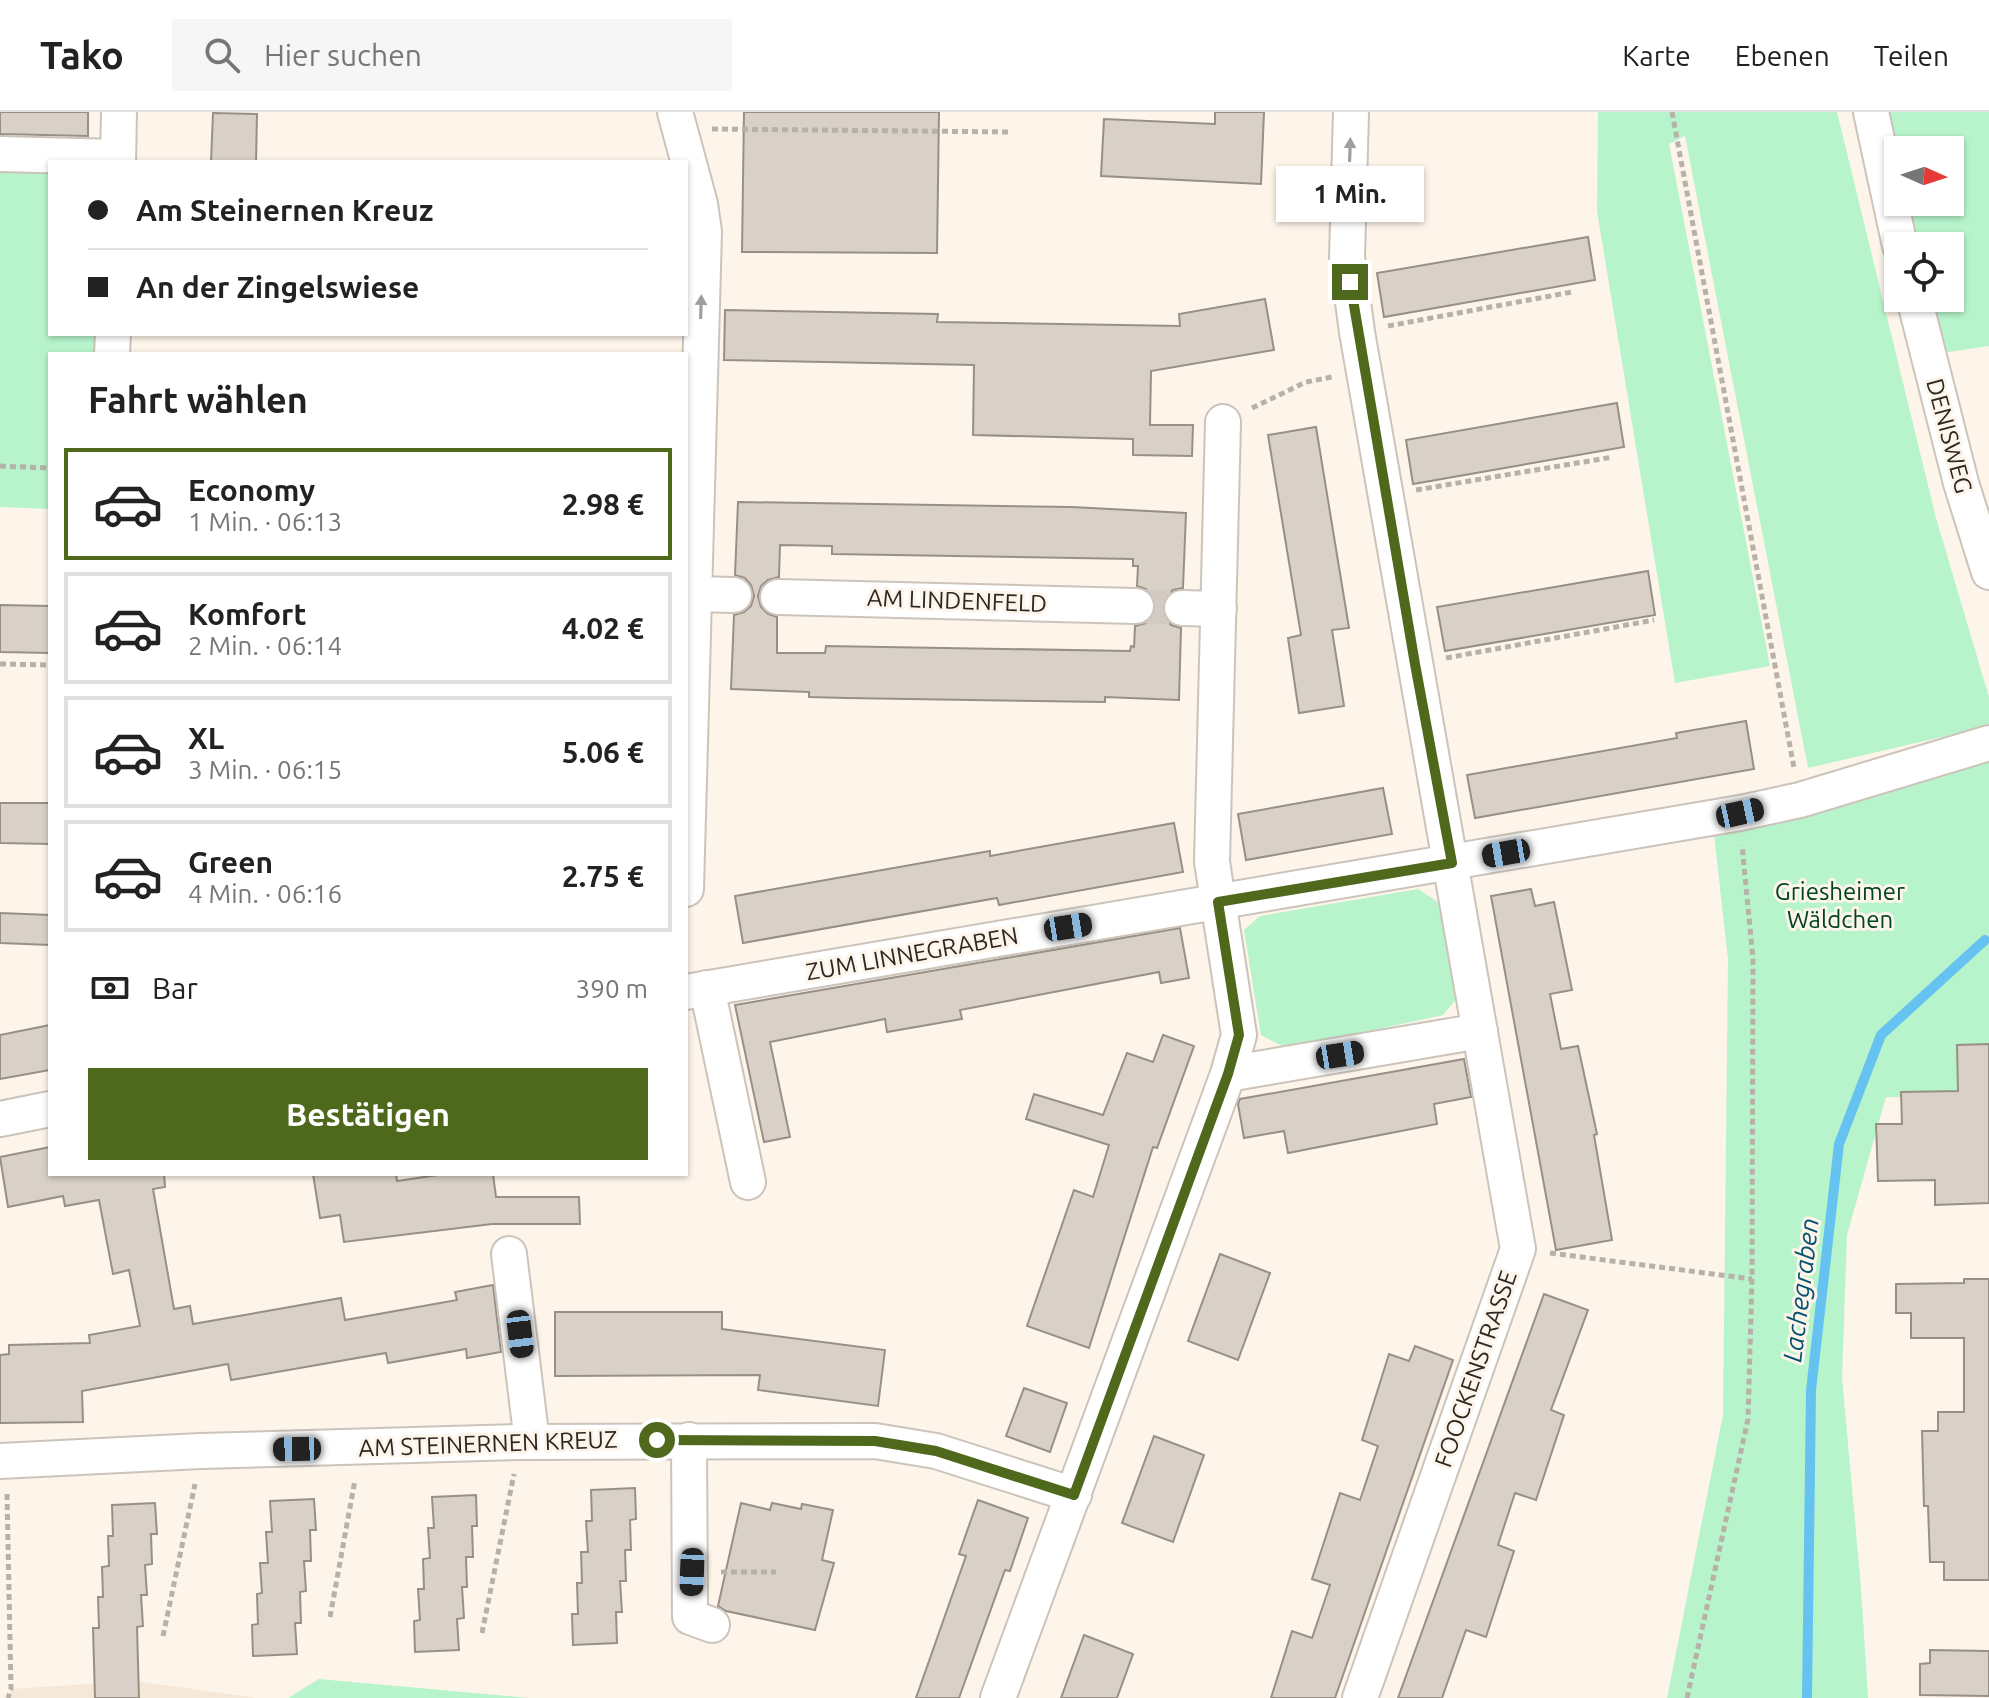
<!DOCTYPE html>
<html lang="de">
<head>
<meta charset="utf-8">
<style>
  :root { --surface:#fff; --page:#f6f6f6; --text:#222; --muted:#767676; --line:#e0e0e0; --accent:#4e691c }
  body { margin:0; font-family:Ubuntu,sans-serif; background:var(--page); color:var(--text); height:100vh; display:flex; flex-direction:column; font-size:30px; white-space:nowrap }
  * { box-sizing:border-box; margin:0 }
  p { font-size:26px; color:var(--muted) }
  .icon { flex:none; width:44px; height:44px; fill:none; stroke:currentColor; stroke-width:2; stroke-linecap:round; stroke-linejoin:round }
  .map { position:relative; flex:1; overflow:hidden }
  .side { position:absolute; left:48px; top:240px; width:640px; height:824px; display:flex; flex-direction:column; background:var(--surface); border-radius:0px; box-shadow:0 2px 6px #0004 }
  .side>* { flex:none }
  .top-card { position:absolute; left:48px; top:48px; width:640px; height:176px; border-radius:0px; box-shadow:0 2px 6px #0004; display:grid; align-content:center; height:176px; padding:0 40px; background:var(--surface) }
  .needle { width:52px; rotate:93deg }
  .controls { position:absolute; left:1884px; top:24px; display:grid; gap:16px }
  .controls a { display:grid; place-items:center; width:80px; height:80px; border-radius:0px; background:var(--surface); box-shadow:0 2px 6px #0004; font-size:40px }
  .end { position:absolute; width:36px; height:36px; margin:-18px; border:10px solid #4e691c; background:#fff; box-shadow:0 0 0 4px #fff }
  .from { border-radius:50% }
  .bubble { position:absolute; height:56px; border-radius:0px; background:var(--surface); box-shadow:0 2px 6px #0004; font-size:26px; font-weight:700; line-height:56px; text-align:center }
  .car { position:absolute; width:24px; height:48px; margin:-24px -12px; border-radius:10px; box-shadow:0 0 6px 2px #0007; background:linear-gradient(#222 24%,#8ab4d8 0 40%,#222 0 76%,#8ab4d8 0 86%,#222 0) }
  .top-card b { display:flex; align-items:center; gap:28px; height:76px; font-size:30px }
  .top-card b+b { border-top:2px solid var(--line) }
  .top-card i { width:20px; height:20px; background:var(--text) }
  ul { padding:0; list-style:none }
  li { display:flex; align-items:center; gap:24px; height:112px; margin:0 16px 12px; padding:0 24px; border:4px solid var(--line); border-radius:0px }
  li div { flex:1 }
  li b { display:block; font-size:30px }
  li em { font-style:normal; font-weight:700 }
  li.on { border-color:var(--accent) }
  li>.icon { width:72px; height:72px; stroke-width:1.5 }
  h2 { padding:0 40px; font-size:36px; line-height:96px }
  .pay { display:flex; align-items:center; gap:20px; height:88px; padding:0 40px; font-size:30px }
  .pay p { margin-inline-start:auto }
  .primary-button { display:flex; gap:16px; margin-top:auto; padding:16px 40px }
  .primary-button a { flex:1; height:92px; border-radius:0px; background:var(--accent); color:#fff; font-size:32px; font-weight:700; line-height:92px; text-align:center }
  header { display:flex; align-items:center; gap:48px; box-sizing:border-box; height:112px; padding:0 40px; background:var(--surface); border-bottom:2px solid var(--line) }
  header strong { font-size:38px }
  nav { display:flex; gap:44px; margin-inline-start:auto; font-size:28px }
  .search { width:560px; height:72px; background:var(--page); display:flex; align-items:center; gap:20px; box-sizing:border-box; padding:0 28px; border-radius:0px; color:var(--muted); font-size:30px }
  .map>svg:first-child { display:block }
  .built { fill:#f6e8d8 }
  .green { fill:#b7f4cc; fill-rule:evenodd }
  .lines { fill:none; stroke-linecap:round; stroke-linejoin:round }
  .stream { stroke:#66c2f1; stroke-width:10 }
  .building { fill:#d9d1c7; stroke:#989086; stroke-width:2; fill-rule:evenodd }
  .minor-tunnel { stroke:#d3cbc3; stroke-width:34; stroke-dasharray:34 17; stroke-linecap:butt }
  .minor-casing { stroke:#ccc4ba; stroke-width:38 }
  .path { stroke:#b8b1a9; stroke-width:5; stroke-dasharray:6 4; stroke-linecap:butt }
  .minor { stroke:#fff; stroke-width:34 }
  .oneway { fill:#a09f9d }
  .route { stroke:#4e691c; stroke-width:10 }
  .labels { text-anchor:middle; stroke-width:6; stroke-linejoin:round; paint-order:stroke }
  .street-label { font-size:24px; fill:#2c2925; stroke:#fdf4ea }
  .park-label { font-size:24px; fill:#004424; stroke:#fdf4ea }
  .water-label { font-size:26px; font-style:italic; fill:#045372; stroke:#fdf4ea }
</style>
</head>
<body>
<header>
<strong>Tako</strong>
<div class="search"><svg class="icon" aria-label="search" viewBox="0 0 24 24"><circle cx="10" cy="10" r="6"/><path d="M15 15l6 6"/></svg>Hier suchen</div>
<nav><a>Karte</a><a>Ebenen</a><a>Teilen</a></nav>
</header>
<div class="map">
<svg width="1989" height="1586" viewBox="0 0 1989 1586">
  <rect width="100%" height="100%" fill="#fdf4ea"/>
  <path class="built" d="M136 1569 257 1586H8L11 1577Z"/>
  <g class="green">
    <path d="M1598 0H1837L1936 406 1989 585V614L1808 656 1685 24 1669 32 1770 554 1675 571 1597 99Z"/>
    <path d="M1874 0H1989V234L1915 245 1905 186H1950V134H1898ZM1898 38H1950V90H1898Z"/>
    <path d="M0 42 50 50V222H113L112 242H50V397L0 395Z"/>
    <path d="M1935 645 1989 651V986L1886 985 1847 1123 1842 1265 1861 1476 1868 1586H1667L1723 1303 1728 847 1711 696Z"/>
    <path d="M1418 777 1441 792 1460 883 1443 903 1287 937 1261 923 1244 818 1260 804Z"/>
    <path d="M319 1567 529 1586H288Z"/>
  </g>
  <g class="lines">
    <path class="stream" d="M1807 1586 1811 1278 1839 1032 1881 923 1985 828"/>
  </g>
  <g class="building">
    <path d="M0 0H88V24L0 22Z"/>
    <path d="M744 0H939L937 141 742 140Z"/>
    <path d="M1215 0H1264L1261 72 1101 64 1104 7 1215 12Z"/>
    <path d="M213 1 257 2 256 50H211Z"/>
    <path d="M1588 125 1595 168 1384 205 1377 161Z"/>
    <path d="M1265 187 1274 238 1151 259 1150 313H1193L1192 344 1133 343V327L973 323 974 253 724 248 725 198 938 202 937 210 1180 214 1179 202Z"/>
    <path d="M1617 291 1624 335 1413 372 1406 328Z"/>
    <path d="M1316 315 1349 516 1332 518 1344 594 1299 601 1288 526 1301 523 1268 323Z"/>
    <path d="M738 390 1072 395 1186 401 1183 476 1173 478 1165 485 1162 496 1164 505 1171 513 1181 516 1179 588 1105 585V590L846 586 809 585V580L731 577 734 503 744 500 751 494 754 484 751 473 745 466 735 463ZM780 433 832 434V442L1133 447V454H1138L1137 474 1146 477 1153 484 1156 495 1153 505 1146 511 1135 514 1134 535 1131 534 1130 539 826 534 825 541H777V505L768 502 761 495 758 484 761 474 768 468 779 465Z"/>
    <path d="M1648 459 1655 503 1445 539 1437 495Z"/>
    <path d="M0 493 50 494V541L0 540Z"/>
    <path d="M1746 609 1754 657 1475 706 1467 663 1677 626 1676 621Z"/>
    <path d="M1383 676 1392 722 1246 748 1238 702Z"/>
    <path d="M0 691H50V732L0 731Z"/>
    <path d="M1174 711 1183 760 999 793 997 786 743 831 735 784 990 739V744Z"/>
    <path d="M1531 777 1535 794 1554 790 1572 878 1550 882 1561 937 1578 934 1597 1022 1594 1023 1612 1128 1556 1138 1491 784Z"/>
    <path d="M0 801 50 803V833L0 831Z"/>
    <path d="M1180 816 1189 866 1161 871 1159 860 960 898 962 907 887 920 885 907 770 930 790 1025 764 1030 735 893Z"/>
    <path d="M50 913V958L0 967V923Z"/>
    <path d="M1163 923 1194 934 1157 1036 1153 1035 1089 1236 1027 1214 1074 1078 1093 1085 1109 1033 1026 1007 1034 982 1103 1003 1127 941 1153 950Z"/>
    <path d="M1989 932V1091L1935 1093V1068L1878 1069 1876 1012H1902L1901 980 1958 979 1957 933Z"/>
    <path d="M1464 947 1471 985 1434 992 1437 1012 1288 1041 1284 1019 1244 1026 1238 992 1240 987Z"/>
    <path d="M50 1035V1062H164L165 1075 153 1077 174 1197 190 1194 193 1212 341 1186 345 1208 457 1188 455 1180 493 1173 501 1240 467 1246 466 1237 388 1251 386 1241 231 1268 228 1252 82 1279 83 1310 0 1311V1243L9 1242V1233L90 1231 89 1223 140 1214 129 1158 113 1162 99 1088 65 1094 63 1084 8 1095 0 1045Z"/>
    <path d="M313 1062H396L397 1069 444 1062H493L496 1085H579L580 1112H492L344 1130 340 1103 320 1106Z"/>
    <path d="M1220 1142 1270 1161 1238 1248 1188 1229Z"/>
    <path d="M1964 1167H1989V1468H1944V1450H1930L1928 1394H1924L1922 1319H1938V1300H1964V1226H1911V1201H1896V1172L1964 1171Z"/>
    <path d="M1544 1182 1588 1198 1551 1298 1564 1303 1536 1388 1515 1381 1498 1433 1514 1439 1486 1525 1466 1518 1442 1586H1398Z"/>
    <path d="M555 1200H722V1217L885 1238 878 1294 758 1278 760 1263 555 1264Z"/>
    <path d="M1415 1234 1453 1248 1335 1586H1271L1292 1519 1312 1526 1330 1473 1312 1467 1340 1381 1360 1388 1378 1334 1362 1328 1389 1242 1409 1249Z"/>
    <path d="M1024 1276 1067 1291 1050 1340 1006 1324Z"/>
    <path d="M1154 1324 1204 1343 1173 1430 1122 1411Z"/>
    <path d="M635 1376 636 1407 630 1408 631 1438H625L626 1469H620L622 1500H616L617 1531 573 1533 572 1502H578L577 1471H582L581 1440H588L586 1409H592L591 1378Z"/>
    <path d="M476 1383 477 1414H472L473 1445H466L467 1475H462L464 1506 457 1507 459 1538 415 1540 414 1509 420 1508 418 1477H424L423 1447 430 1446 428 1416H434L432 1385Z"/>
    <path d="M314 1387 316 1418H310L311 1449H304L306 1479 300 1480 301 1511H295L297 1542 253 1544 252 1513 258 1512 257 1482 262 1481 260 1451H268L266 1420H272L270 1389Z"/>
    <path d="M978 1388 1028 1406 1010 1459 1005 1458 959 1586H916L966 1444 959 1442Z"/>
    <path d="M155 1391 157 1422H151L152 1452 145 1453 147 1483H141L143 1514 137 1515 139 1586H95L93 1516H99L98 1485H103L102 1455 109 1454 108 1424H113L112 1393Z"/>
    <path d="M741 1391 770 1398 772 1391 801 1397 802 1392 833 1398 822 1448 834 1451 815 1518 726 1499 718 1494Z"/>
    <path d="M1084 1523 1133 1542 1117 1586H1061Z"/>
    <path d="M1930 1538 1989 1539V1584L1920 1583V1552L1930 1551Z"/>
  </g>
  <g class="lines">
    <path class="minor-tunnel" d="M1136 494 1182 496"/>
    <defs>
      <g id="minor">
        <path d="M675 0 700 92 704 120 686 777"/>
        <path d="M1351 0 1347 145 1357 220 1518 1137 1360 1586"/>
        <path d="M1871 0 1900 134"/>
        <path d="M0 42 118 45"/>
        <path d="M118 50 119 0"/>
        <path d="M1914 186 1961 371 1989 460"/>
        <path d="M112 242 113 222"/>
        <path d="M693 482 734 483"/>
        <path d="M778 485 1136 494"/>
        <path d="M1182 496 1219 497"/>
        <path d="M707 876 748 1070"/>
        <path d="M686 880 1740 701 1800 688 1989 631"/>
        <path d="M1228 962 1480 919"/>
        <path d="M0 1007 50 997"/>
        <path d="M509 1142 532 1330"/>
        <path d="M689 1328 690 1505 712 1513"/>
        <path d="M0 1349 201 1339 521 1330 875 1329 936 1339 1074 1383"/>
        <path d="M998 1586 1228 962 1239 923 1212 750 1223 310"/>
      </g>
    </defs>
    <use href="#minor" class="minor-casing"/>
    <g class="path">
      <path d="M1672 0 1794 656"/>
      <path d="M712 17 1011 20"/>
      <path d="M1388 214 1572 180"/>
      <path d="M1252 296 1306 270 1332 265"/>
      <path d="M0 354 50 356"/>
      <path d="M1416 378 1613 345"/>
      <path d="M1446 546 1654 508"/>
      <path d="M0 552 50 553"/>
      <path d="M1550 1141 1752 1167"/>
      <path d="M7 1382 11 1577 8 1586"/>
      <path d="M721 1460H776"/>
      <path d="M330 1505 355 1368"/>
      <path d="M482 1521 514 1362"/>
      <path d="M163 1524 195 1372"/>
      <path d="M1687 1586 1748 1307 1752 1167 1753 847 1742 733"/>
    </g>
    <use href="#minor" class="minor"/>
  </g>
  <defs><path id="oneway-solid" d="M-6-.8H1V-3.2L6.5 0L1 3.2V.8H-6Z" transform="scale(2)"/></defs>
  <g class="oneway">
    <use href="#oneway-solid" transform="translate(1350 38) rotate(-88)"/>
    <use href="#oneway-solid" transform="translate(701 195) rotate(-88)"/>
  </g>
  <g class="lines">
    <path class="route" d="M657 1328 875 1329 936 1339 1074 1383 1228 962 1239 923 1218 790 1452 751 1415 552 1350 170"/>
  </g>
  <g class="labels">
    <g class="street-label">
      <text transform="translate(1949 324) rotate(75)" y="8">DENISWEG</text>
      <text transform="translate(957 489) rotate(2)" y="8">AM LINDENFELD</text>
      <text transform="translate(912 842) rotate(-10)" y="8">ZUM LINNEGRABEN</text>
      <text transform="translate(1476 1257) rotate(-71)" y="8">FOOCKENSTRASSE</text>
      <text transform="translate(488 1332) rotate(-2)" y="8">AM STEINERNEN KREUZ</text>
    </g>
    <g class="park-label">
      <text x="1840" y="788">Griesheimer<tspan x="1840" dy="28">Wäldchen</tspan></text>
    </g>
    <g class="water-label">
      <text transform="translate(1801 1178) rotate(-83)" y="9">Lachegraben</text>
    </g>
  </g>
</svg>
<div class="controls">
<a><svg class="needle" viewBox="-14 -14 28 28"><path d="M0-13l5 13h-10z" fill="#e53935"/><path d="M0 13l5-13h-10z" fill="#767676"/></svg></a>
<a><svg class="icon" aria-label="locate" viewBox="0 0 24 24"><circle cx="12" cy="12" r="6"/><path d="M12 2v4M12 18v4M2 12h4M18 12h4"/></svg></a>
</div>
<i class="end from" style="left:657px;top:1328px"></i>
<i class="end" style="left:1350px;top:170px"></i>
<div class="bubble" style="left:1276px;top:54px;width:148px">1 Min.</div>
<i class="car" style="left:1740px;top:701px;rotate:78deg"></i>
<i class="car" style="left:1506px;top:741px;rotate:260deg"></i>
<i class="car" style="left:1068px;top:815px;rotate:81deg"></i>
<i class="car" style="left:1340px;top:943px;rotate:81deg"></i>
<i class="car" style="left:520px;top:1222px;rotate:173deg"></i>
<i class="car" style="left:297px;top:1337px;rotate:269deg"></i>
<i class="car" style="left:692px;top:1460px;rotate:182deg"></i>
<div class="top-card">
<b><i class="from"></i>Am Steinernen Kreuz</b>
<b><i></i>An der Zingelswiese</b>
</div>
<section class="side">
<h2>Fahrt wählen</h2>
<ul>
<li class="on"><svg class="icon" aria-label="car" viewBox="0 0 24 24"><path d="M5 17H2v-5l4-1 3-4h7l3 4 3 1v5h-3M9 17h6M6 11h13"/><circle cx="7" cy="17" r="2"/><circle cx="17" cy="17" r="2"/></svg><div><b>Economy</b><p>1 Min. · 06:13</p></div><em>2.98 €</em></li>
<li><svg class="icon" aria-label="car" viewBox="0 0 24 24"><path d="M5 17H2v-5l4-1 3-4h7l3 4 3 1v5h-3M9 17h6M6 11h13"/><circle cx="7" cy="17" r="2"/><circle cx="17" cy="17" r="2"/></svg><div><b>Komfort</b><p>2 Min. · 06:14</p></div><em>4.02 €</em></li>
<li><svg class="icon" aria-label="car" viewBox="0 0 24 24"><path d="M5 17H2v-5l4-1 3-4h7l3 4 3 1v5h-3M9 17h6M6 11h13"/><circle cx="7" cy="17" r="2"/><circle cx="17" cy="17" r="2"/></svg><div><b>XL</b><p>3 Min. · 06:15</p></div><em>5.06 €</em></li>
<li><svg class="icon" aria-label="car" viewBox="0 0 24 24"><path d="M5 17H2v-5l4-1 3-4h7l3 4 3 1v5h-3M9 17h6M6 11h13"/><circle cx="7" cy="17" r="2"/><circle cx="17" cy="17" r="2"/></svg><div><b>Green</b><p>4 Min. · 06:16</p></div><em>2.75 €</em></li>
</ul>
<div class="pay"><svg class="icon" aria-label="cash" viewBox="0 0 24 24"><path d="M3 7h18v10H3z"/><circle cx="12" cy="12" r="2"/></svg>Bar<p>390 m</p></div>
<div class="primary-button"><a>Bestätigen</a></div>
</section>
</div>
</body>
</html>
